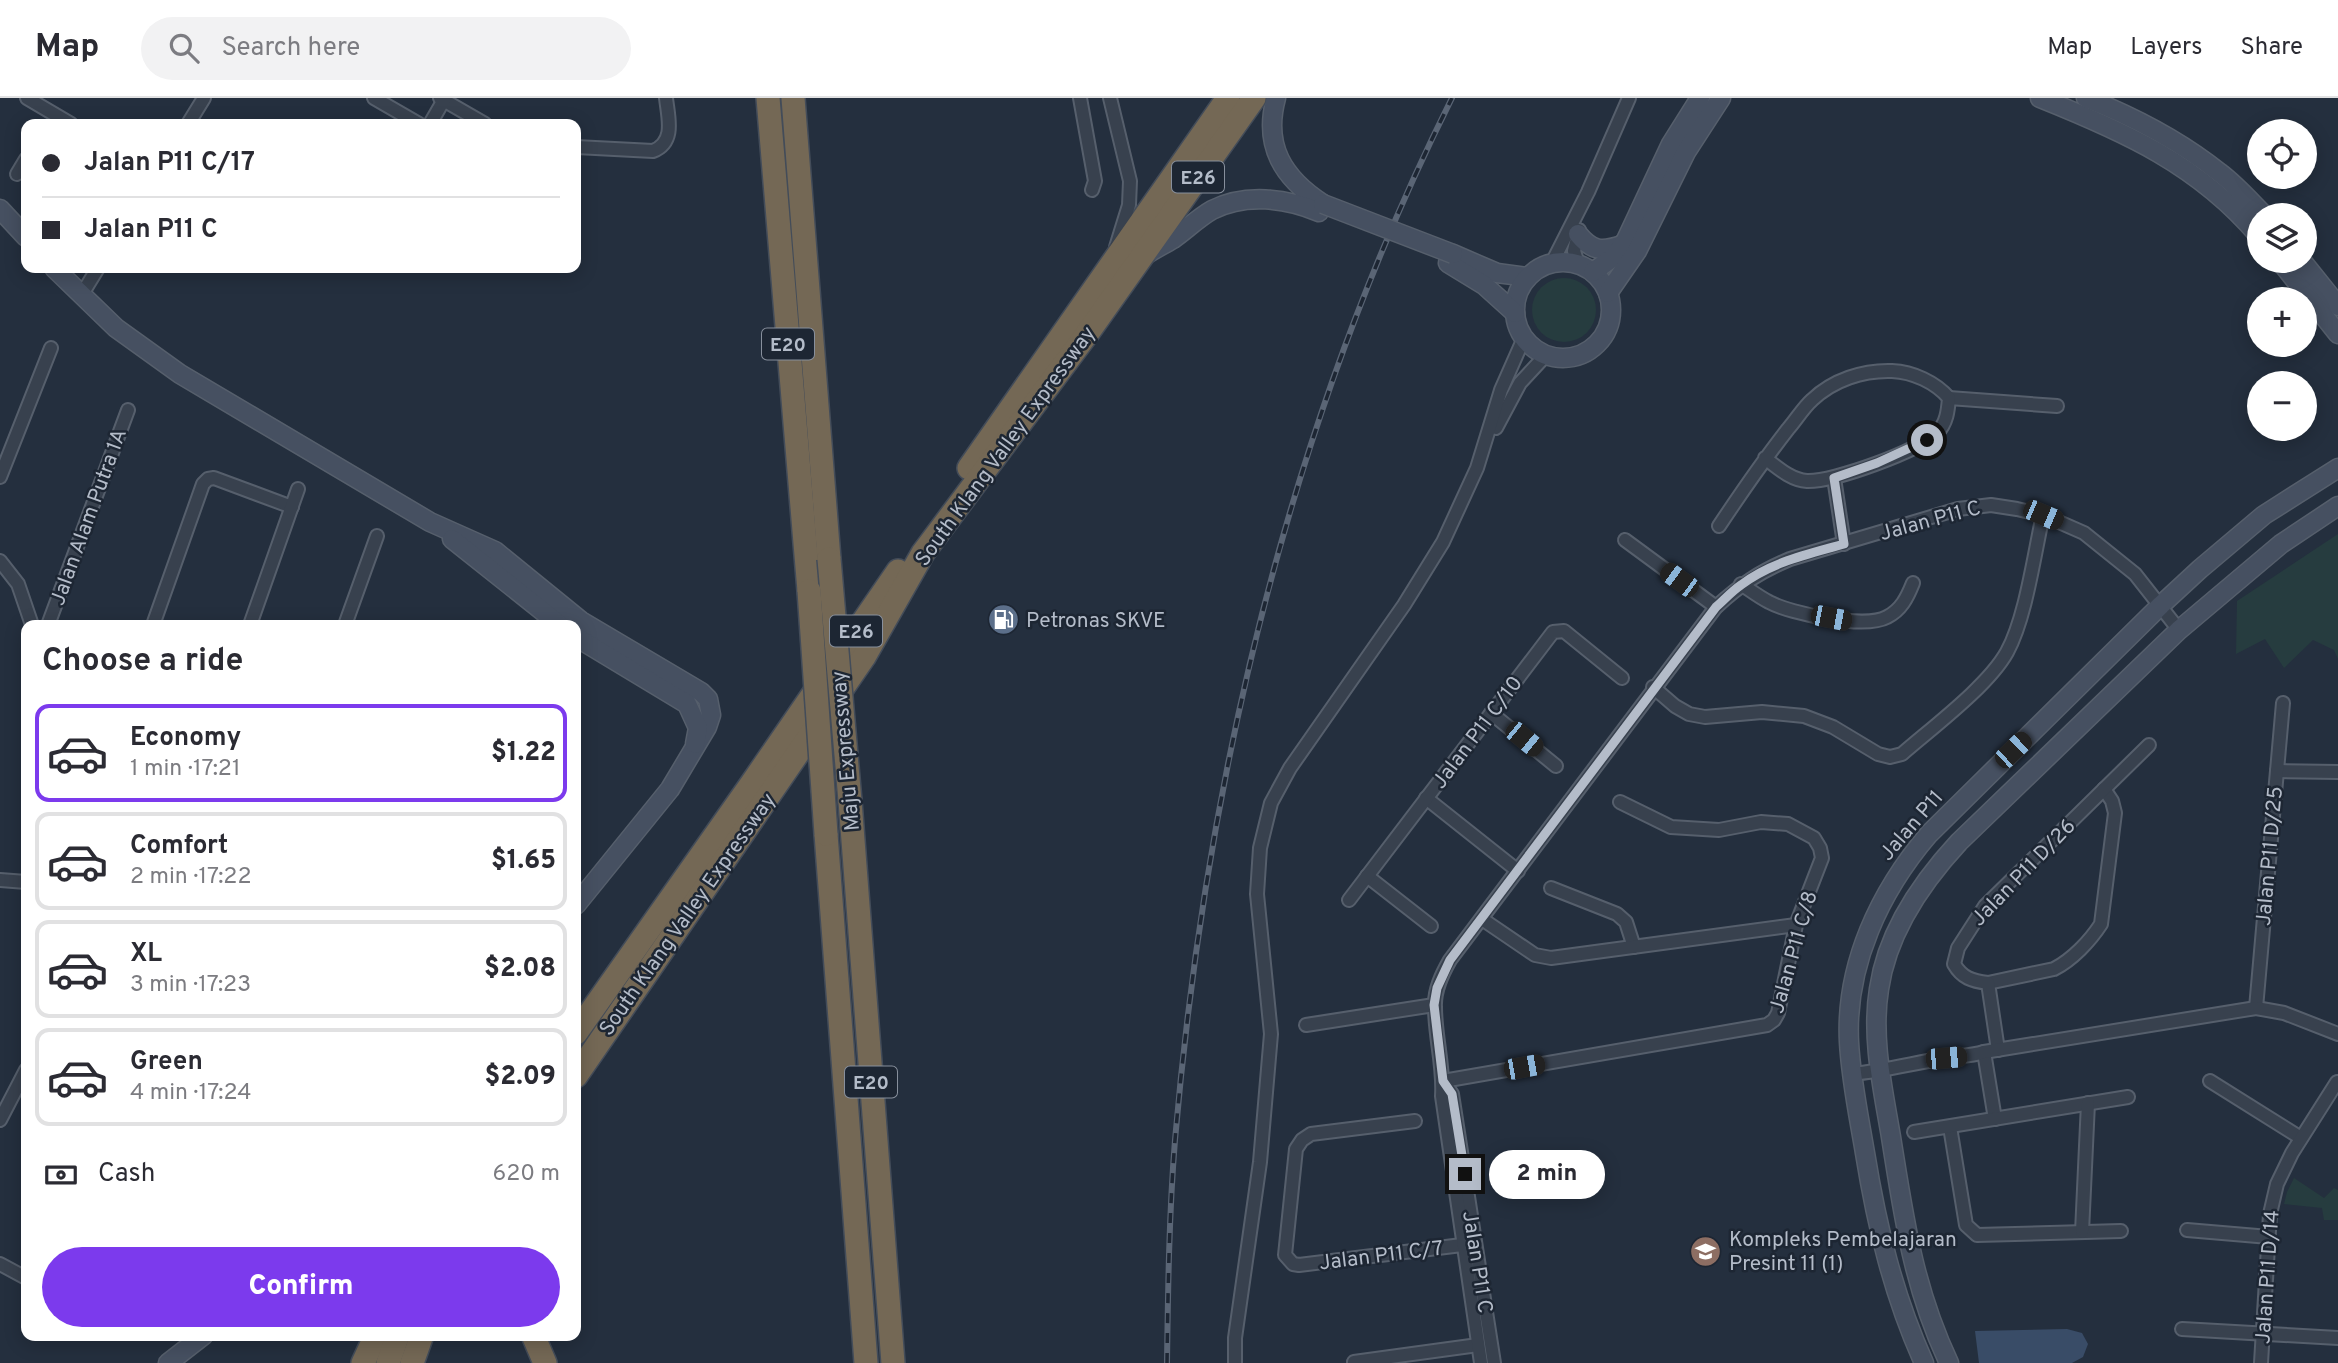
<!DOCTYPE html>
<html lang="en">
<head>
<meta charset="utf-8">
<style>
  :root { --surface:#fff; --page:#f2f2f3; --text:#2b2b33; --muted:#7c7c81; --line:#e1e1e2; --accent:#7c3aed }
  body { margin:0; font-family:Overpass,sans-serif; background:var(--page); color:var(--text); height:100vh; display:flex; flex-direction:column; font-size:26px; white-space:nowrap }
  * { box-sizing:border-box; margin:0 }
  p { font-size:23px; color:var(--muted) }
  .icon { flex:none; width:38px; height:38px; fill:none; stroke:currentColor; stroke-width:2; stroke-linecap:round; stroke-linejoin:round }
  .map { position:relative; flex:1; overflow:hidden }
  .sheet { position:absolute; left:21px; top:522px; width:560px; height:721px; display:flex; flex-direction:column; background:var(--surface); border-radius:14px; box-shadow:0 4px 18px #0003 }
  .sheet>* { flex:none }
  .banner { position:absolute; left:21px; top:21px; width:560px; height:154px; border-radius:14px; box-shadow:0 4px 18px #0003; display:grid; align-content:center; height:154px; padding:0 21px; background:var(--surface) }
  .controls { position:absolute; left:2247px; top:21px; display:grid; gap:14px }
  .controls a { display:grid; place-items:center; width:70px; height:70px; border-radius:50%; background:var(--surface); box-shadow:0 4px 18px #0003; font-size:35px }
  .end { position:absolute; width:32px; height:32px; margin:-16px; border:9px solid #b4bcc9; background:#111; box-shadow:0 0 0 4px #111 }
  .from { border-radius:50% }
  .bubble { position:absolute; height:49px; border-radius:24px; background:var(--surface); box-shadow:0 4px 18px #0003; font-size:23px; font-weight:800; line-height:49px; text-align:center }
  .car { position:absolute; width:21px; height:42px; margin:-21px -10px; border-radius:9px; box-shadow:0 0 5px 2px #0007; background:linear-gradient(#222 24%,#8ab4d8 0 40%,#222 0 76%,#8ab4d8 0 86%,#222 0) }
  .banner b { display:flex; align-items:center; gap:24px; height:66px; font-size:26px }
  .banner b+b { border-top:2px solid var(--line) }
  .banner i { width:18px; height:18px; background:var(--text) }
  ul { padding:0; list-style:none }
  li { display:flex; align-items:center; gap:21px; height:98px; margin:0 14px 10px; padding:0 7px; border:4px solid var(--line); border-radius:14px }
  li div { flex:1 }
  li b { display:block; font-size:26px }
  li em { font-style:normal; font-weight:800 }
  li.active { border-color:var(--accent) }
  li>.icon { width:63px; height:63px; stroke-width:1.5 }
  h2 { padding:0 21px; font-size:32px; line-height:84px }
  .pay { display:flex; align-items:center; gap:18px; height:77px; padding:0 21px; font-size:26px }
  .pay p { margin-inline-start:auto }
  .button { display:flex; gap:14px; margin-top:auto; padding:14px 21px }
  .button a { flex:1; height:80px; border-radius:42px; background:var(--accent); color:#fff; font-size:28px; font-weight:800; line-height:80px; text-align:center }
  header { display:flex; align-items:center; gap:42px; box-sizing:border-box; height:98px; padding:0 35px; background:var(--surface); border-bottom:2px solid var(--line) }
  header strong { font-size:33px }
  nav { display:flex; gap:38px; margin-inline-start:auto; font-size:24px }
  .search { width:490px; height:63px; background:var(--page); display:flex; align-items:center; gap:18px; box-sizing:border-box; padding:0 24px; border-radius:38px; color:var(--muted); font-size:26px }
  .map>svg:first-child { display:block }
  .green { fill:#263c3f }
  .water { fill:#394c67 }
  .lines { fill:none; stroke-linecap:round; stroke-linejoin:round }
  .street-casing { stroke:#565f6c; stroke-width:16 }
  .secondary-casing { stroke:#565f6c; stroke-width:21 }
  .highway-casing { stroke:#434c59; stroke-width:26 }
  .street { stroke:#38414e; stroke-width:12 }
  .secondary { stroke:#465061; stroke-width:18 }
  .highway { stroke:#746855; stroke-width:23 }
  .rail-casing { stroke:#5a6575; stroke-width:6 }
  .rail { stroke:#1d2633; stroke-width:3.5; stroke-dasharray:10; stroke-linecap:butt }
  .secondary-bridge-casing { stroke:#565f6c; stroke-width:21; stroke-linecap:butt }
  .highway-bridge-casing { stroke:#434c59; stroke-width:26; stroke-linecap:butt }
  .secondary-bridge { stroke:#465061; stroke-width:18 }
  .highway-bridge { stroke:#746855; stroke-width:23 }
  .route { stroke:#b4bcc9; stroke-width:9 }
  .labels { text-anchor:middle; stroke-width:5; stroke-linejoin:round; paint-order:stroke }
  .shield { fill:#1d2633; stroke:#878f9c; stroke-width:2 }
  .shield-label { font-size:19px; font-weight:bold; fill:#b4bcc9 }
  .street-label { font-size:21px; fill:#b4bcc9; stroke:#1d2633 }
  .poi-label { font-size:21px; fill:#b4bcc9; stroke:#1d2633; text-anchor:start }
</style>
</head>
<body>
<header>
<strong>Map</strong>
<div class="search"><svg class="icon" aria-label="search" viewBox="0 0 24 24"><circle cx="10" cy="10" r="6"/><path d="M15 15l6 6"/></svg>Search here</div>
<nav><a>Map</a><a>Layers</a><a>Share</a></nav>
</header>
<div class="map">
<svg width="2338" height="1265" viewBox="0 0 2338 1265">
  <rect width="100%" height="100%" fill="#242f3e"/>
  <g class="green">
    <circle cx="1564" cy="212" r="32"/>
    <path d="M2338 436V561L2334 552 2313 542 2284 570 2265 541 2236 556 2237 503Z"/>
    <path d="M2294 1080 2324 1100 2334 1090 2338 1092V1122H2324L2322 1110 2284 1106 2287 1094Z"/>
  </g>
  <path class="water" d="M2067 1231 2082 1235 2088 1246 2083 1259 2072 1265H1979L1975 1233Z"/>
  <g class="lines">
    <defs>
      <g id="street">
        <path d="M27 0 71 26"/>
        <path d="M374 0 419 26"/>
        <path d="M440 0 485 26"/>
        <path d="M1080 0 1095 83 1092 92"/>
        <path d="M1110 0 1130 83 1129 107 1116 149"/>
        <path d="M188 26 204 0"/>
        <path d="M430 26 445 0"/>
        <path d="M576 49 653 53C676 44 668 19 666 0"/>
        <path d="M17 76 26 61"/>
        <path d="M1552 165 1588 94 1629 0"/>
        <path d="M1578 166 1574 153 1579 132"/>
        <path d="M82 196 98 170"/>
        <path d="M1949 300 2057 308"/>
        <path d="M1496 330 1520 285 1546 257"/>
        <path d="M0 379 51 250"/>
        <path d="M1834 380 1844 446"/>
        <path d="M1719 428C1741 395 1763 363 1788 331 1796 322 1803 310 1812 302 1833 282 1863 272 1892 273 1913 274 1935 284 1949 300 1948 312 1947 325 1937 335 1919 353 1833 384 1807 383 1791 382 1778 370 1765 360"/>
        <path d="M1625 442 1716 509"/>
        <path d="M0 463 18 486 32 527"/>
        <path d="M1741 486C1750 492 1759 499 1769 504 1791 516 1865 531 1887 519 1901 512 1907 500 1913 485"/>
        <path d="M48 527 128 312"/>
        <path d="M153 527 203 386 208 381 214 380 292 409"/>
        <path d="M250 527 298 391"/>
        <path d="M345 527 377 438"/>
        <path d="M1653 589 1675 608 1689 616 1705 619 1762 614 1804 618 1833 629 1878 656 1890 659 1902 656C1933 629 1988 588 2007 554 2026 519 2034 457 2043 417"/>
        <path d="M1491 615 1556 668"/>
        <path d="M2277 673 2338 674"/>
        <path d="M1426 700 1518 773"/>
        <path d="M1367 778 1431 828"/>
        <path d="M0 782 26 784"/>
        <path d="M1551 790 1617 816 1626 824 1634 849"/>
        <path d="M1349 802 1553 534 1564 533 1622 580"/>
        <path d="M1482 821 1535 857 1551 860 1796 827"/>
        <path d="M1988 885 2054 871C2072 862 2090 843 2101 826L2115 715 2112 703 2104 691"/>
        <path d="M2256 910 2283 605"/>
        <path d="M1306 927 1434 907"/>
        <path d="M1998 952 1988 885C1972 883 1962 880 1954 866L1958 850 1985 808 2149 647"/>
        <path d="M1984 954 1995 1021"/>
        <path d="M1852 976C1884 973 1914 965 1945 960 1959 958 1971 958 1984 954L2256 910 2284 915 2338 936"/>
        <path d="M1443 983 1767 927 1774 922 1778 915 1796 827 1822 760 1820 750 1814 740 1788 726 1761 724 1719 732 1671 729 1620 704"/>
        <path d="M1443 983 1452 996 1494 1265"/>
        <path d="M2210 983 2301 1040"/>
        <path d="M0 1022 26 972"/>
        <path d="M1415 1023 1311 1036 1302 1042 1296 1051 1285 1157 1293 1166 1299 1167 1462 1147"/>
        <path d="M1950 1029 1966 1127 1977 1137 2121 1133"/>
        <path d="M1914 1034 2128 999"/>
        <path d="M2187 1132 2269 1139"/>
        <path d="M2082 1134 2088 1005"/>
        <path d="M0 1166 26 1180"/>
        <path d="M2182 1231 2338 1240"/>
        <path d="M1354 1264 1478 1247"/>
        <path d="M1235 1265V1240L1260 1064 1271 936 1257 796 1260 750 1271 705 1290 670 1404 507 1443 444 1477 370 1501 292 1524 240"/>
        <path d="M1481 1265 1442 998C1444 968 1435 939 1435 909 1434 892 1442 876 1450 862L1716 509C1740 487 1759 474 1790 461L1958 411 1991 407 2017 411 2043 417 2084 435 2135 476 2179 532"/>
        <path d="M2261 1265 2270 1116 2277 1086 2292 1055 2337 984"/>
      </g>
      <g id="secondary">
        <path d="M1276 0C1263 48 1283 80 1323 106"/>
        <path d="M2040 0C2125 34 2199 67 2259 138"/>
        <path d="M2086 0C2134 19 2180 43 2220 75 2236 87 2250 103 2264 117"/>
        <path d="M0 111 26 139"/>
        <path d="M1578 136C1592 153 1601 154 1622 147"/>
        <path d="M1453 156 1497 175 1528 179"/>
        <path d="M1144 158C1153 152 1163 147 1173 141 1186 132 1198 120 1212 112 1245 95 1286 100 1319 114"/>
        <path d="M2280 163 2338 236"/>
        <path d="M2302 163 2338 208"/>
        <circle cx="1563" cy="212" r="48"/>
        <path d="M1448 165 1484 187 1515 215"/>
        <path d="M54 170 116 230 180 276 430 424 495 453 581 523 701 594 708 601 711 617 707 629 670 691 576 807"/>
        <path d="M1593 174 1615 158 1626 142 1671 46 1700 0"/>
        <path d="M1608 195 1637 153 1686 54 1721 0"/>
        <path d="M452 441 560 527"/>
        <path d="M576 539 687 606 698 630 695 646"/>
        <path d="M168 1265 204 1237"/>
        <path d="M1924 1265C1893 1196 1877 1129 1865 1055 1859 1019 1851 982 1849 944 1845 867 1880 793 1929 736L2161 507 2200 471 2264 417 2338 370"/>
        <path d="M1949 1265C1913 1189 1904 1120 1891 1039 1883 991 1871 940 1879 891 1887 835 1921 785 1959 744L2179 532 2281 446 2338 408"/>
      </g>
      <g id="highway">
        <path d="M768 0 809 493"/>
        <path d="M793 0 829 461"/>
        <path d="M969 370 1228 0"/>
        <path d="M850 703 893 1265"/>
        <path d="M826 736 866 1265"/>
        <path d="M576 935 752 685 898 473"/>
        <path d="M576 978 864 559 923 455 1087 236 1254 0"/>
        <path d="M533 1237 545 1265"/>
        <path d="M363 1265 376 1237"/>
        <path d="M388 1265 398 1237"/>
        <path d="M412 1265 422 1237"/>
      </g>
    </defs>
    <use href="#street" class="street-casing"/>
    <use href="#secondary" class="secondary-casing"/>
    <use href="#highway" class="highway-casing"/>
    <use href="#street" class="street"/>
    <use href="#secondary" class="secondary"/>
    <use href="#highway" class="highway"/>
    <defs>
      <path id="rail" d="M1167 1265C1168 1191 1169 1116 1175 1042 1206 682 1290 324 1452 0"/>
    </defs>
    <use href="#rail" class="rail-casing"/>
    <use href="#rail" class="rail"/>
    <defs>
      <path id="secondary-bridge" d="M1323 106 1453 156"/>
      <g id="highway-bridge">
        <path d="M829 461 850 703"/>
        <path d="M809 493 826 736"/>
      </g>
    </defs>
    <use href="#secondary-bridge" class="secondary-bridge-casing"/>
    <use href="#highway-bridge" class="highway-bridge-casing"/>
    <use href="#secondary-bridge" class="secondary-bridge"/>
    <use href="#highway-bridge" class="highway-bridge"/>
  </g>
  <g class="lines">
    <path class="route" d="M1465 1076 1452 996 1443 983 1434 907 1437 890 1450 862 1716 509C1724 502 1732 493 1741 487 1771 464 1809 456 1844 446L1834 380 1877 365 1927 342"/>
  </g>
  <defs>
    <symbol id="fuel-disc" viewBox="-11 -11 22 22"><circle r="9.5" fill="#5c6f8a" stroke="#1d2633"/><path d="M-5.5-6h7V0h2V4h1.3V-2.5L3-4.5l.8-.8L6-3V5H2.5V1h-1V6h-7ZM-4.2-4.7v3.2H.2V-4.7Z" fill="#fff"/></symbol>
    <symbol id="school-disc" viewBox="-11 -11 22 22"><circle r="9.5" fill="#8d6e63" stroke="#1d2633"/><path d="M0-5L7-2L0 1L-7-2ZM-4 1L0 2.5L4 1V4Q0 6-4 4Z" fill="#fff"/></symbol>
  </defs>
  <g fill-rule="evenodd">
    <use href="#fuel-disc" x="986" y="504" width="35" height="35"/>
    <use href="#school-disc" x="1688" y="1136" width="35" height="35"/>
  </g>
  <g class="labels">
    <g class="shield">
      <rect x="1172" y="63.5" width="52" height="31" rx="5"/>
      <rect x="762" y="230.5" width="52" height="31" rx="5"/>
      <rect x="830" y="517.5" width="52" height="31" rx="5"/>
      <rect x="845" y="968.5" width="52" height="31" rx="5"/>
    </g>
    <g class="shield-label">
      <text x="1198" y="86">E26</text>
      <text x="788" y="253">E20</text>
      <text x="856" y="540">E26</text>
      <text x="871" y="991">E20</text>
    </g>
    <g class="street-label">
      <text transform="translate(1005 348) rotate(-54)" y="7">South Klang Valley Expressway</text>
      <text transform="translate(88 419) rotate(-70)" y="7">Jalan Alam Putra 1A</text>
      <text transform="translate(1930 422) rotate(-15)" y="7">Jalan P11 C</text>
      <text transform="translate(1477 634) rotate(-53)" y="7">Jalan P11 C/10</text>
      <text transform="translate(845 653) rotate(-95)" y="7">Maju Expressway</text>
      <text transform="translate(1911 727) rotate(-49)" y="7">Jalan P11</text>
      <text transform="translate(2269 758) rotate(-85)" y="7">Jalan P11 D/25</text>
      <text transform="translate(2023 774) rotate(-46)" y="7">Jalan P11 D/26</text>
      <text transform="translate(687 816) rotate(-55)" y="7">South Klang Valley Expressway</text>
      <text transform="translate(1793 854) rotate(-74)" y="7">Jalan P11 C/8</text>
      <text transform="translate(1381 1157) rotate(-7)" y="7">Jalan P11 C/7</text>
      <text transform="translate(1478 1164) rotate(81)" y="7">Jalan P11 C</text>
      <text transform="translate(2267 1179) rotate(-86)" y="7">Jalan P11 D/14</text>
    </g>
    <g class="poi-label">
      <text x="1026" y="529">Petronas SKVE</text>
      <text x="1729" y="1148">Kompleks Pembelajaran<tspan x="1729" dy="24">Presint 11 (1)</tspan></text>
    </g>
  </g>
</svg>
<div class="controls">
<a><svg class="icon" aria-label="locate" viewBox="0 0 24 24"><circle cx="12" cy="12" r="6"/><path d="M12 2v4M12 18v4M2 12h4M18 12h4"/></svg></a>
<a><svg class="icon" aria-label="layers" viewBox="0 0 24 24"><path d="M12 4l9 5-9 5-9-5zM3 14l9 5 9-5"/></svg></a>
<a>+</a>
<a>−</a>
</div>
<i class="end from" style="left:1927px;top:342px"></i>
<i class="end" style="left:1465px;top:1076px"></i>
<div class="bubble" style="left:1489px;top:1052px;width:116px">2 min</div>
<i class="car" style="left:2043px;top:417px;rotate:113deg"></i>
<i class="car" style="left:1679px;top:482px;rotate:306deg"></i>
<i class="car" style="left:1831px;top:520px;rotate:101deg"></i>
<i class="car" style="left:1524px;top:641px;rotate:129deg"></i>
<i class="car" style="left:2013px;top:652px;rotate:46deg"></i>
<i class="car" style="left:1946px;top:960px;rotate:85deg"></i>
<i class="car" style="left:1524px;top:969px;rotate:80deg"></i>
<div class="banner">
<b><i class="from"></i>Jalan P11 C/17</b>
<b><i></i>Jalan P11 C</b>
</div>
<section class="sheet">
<h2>Choose a ride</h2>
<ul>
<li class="active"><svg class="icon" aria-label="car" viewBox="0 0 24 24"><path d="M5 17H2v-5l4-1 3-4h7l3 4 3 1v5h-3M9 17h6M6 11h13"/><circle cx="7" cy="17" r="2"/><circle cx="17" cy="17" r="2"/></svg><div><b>Economy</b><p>1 min · 17:21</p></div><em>$1.22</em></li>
<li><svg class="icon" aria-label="car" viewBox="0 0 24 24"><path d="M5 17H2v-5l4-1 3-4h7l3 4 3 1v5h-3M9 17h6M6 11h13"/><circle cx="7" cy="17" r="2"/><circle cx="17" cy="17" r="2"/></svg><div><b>Comfort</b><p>2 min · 17:22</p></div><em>$1.65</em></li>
<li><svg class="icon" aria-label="car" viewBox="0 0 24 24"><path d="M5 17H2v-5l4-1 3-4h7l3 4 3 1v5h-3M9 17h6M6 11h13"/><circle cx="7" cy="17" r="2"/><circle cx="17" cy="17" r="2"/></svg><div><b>XL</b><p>3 min · 17:23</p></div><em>$2.08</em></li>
<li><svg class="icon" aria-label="car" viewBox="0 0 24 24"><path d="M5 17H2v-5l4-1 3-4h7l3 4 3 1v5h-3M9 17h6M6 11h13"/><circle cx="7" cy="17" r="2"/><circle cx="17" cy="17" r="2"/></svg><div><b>Green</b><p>4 min · 17:24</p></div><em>$2.09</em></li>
</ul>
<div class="pay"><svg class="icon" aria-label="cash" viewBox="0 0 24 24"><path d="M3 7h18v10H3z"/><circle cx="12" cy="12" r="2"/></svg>Cash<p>620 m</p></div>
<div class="button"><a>Confirm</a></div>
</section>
</div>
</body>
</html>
